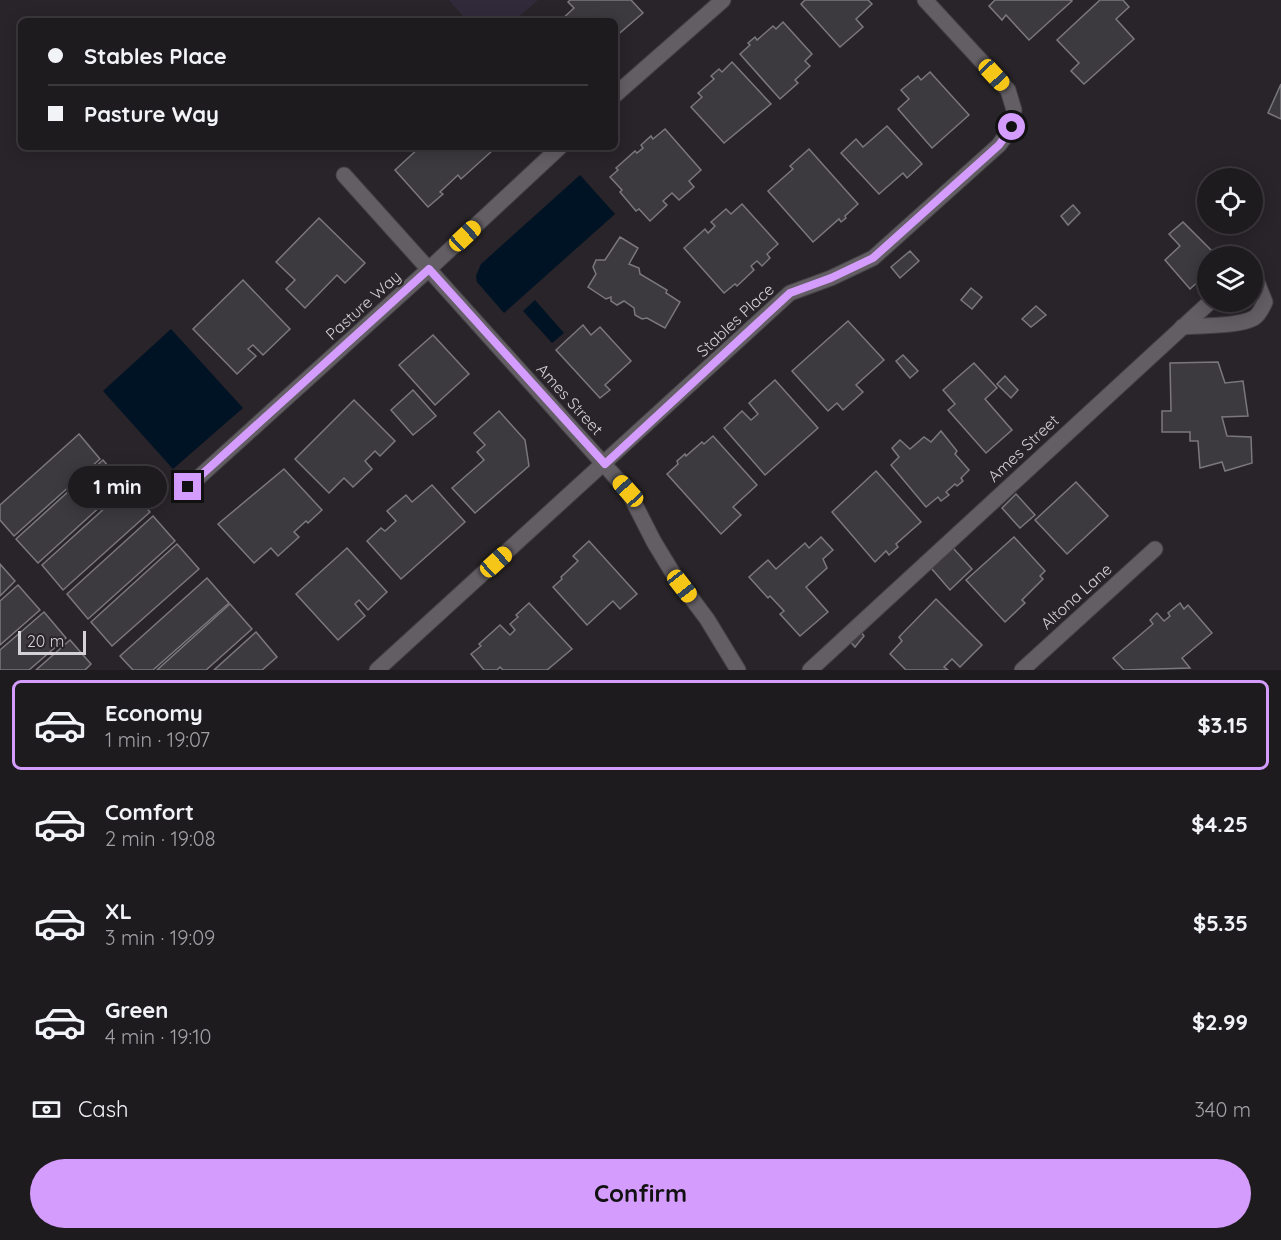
<!DOCTYPE html>
<html lang="en">
<head>
<meta charset="utf-8">
<style>
  :root { --surface:#1e1b1f; --page:#262428; --text:#f1f3f6; --muted:#a1a1a4; --line:#3c393d; --accent:#d49cfc }
  body { margin:0; font-family:Quicksand,sans-serif; background:var(--page); color:var(--text); height:100vh; display:flex; flex-direction:column; font-size:22px; white-space:nowrap }
  * { box-sizing:border-box; margin:0 }
  p { font-size:20px; color:var(--muted) }
  .icon { flex:none; width:33px; height:33px; fill:none; stroke:currentColor; stroke-width:2; stroke-linecap:round; stroke-linejoin:round }
  .map { position:relative; height:670px; overflow:hidden }
  .details { display:flex; flex-direction:column; background:var(--surface); flex:1 }
  .details>* { flex:none }
  .top-card { position:absolute; left:18px; top:18px; width:600px; height:132px; border-radius:9px; box-shadow:0 3px 15px #0003,0 0 0 2px var(--line); display:grid; align-content:center; height:132px; padding:0 30px; background:var(--surface) }
  .controls { position:absolute; left:1197px; top:168px; display:grid; gap:12px }
  .controls a { display:grid; place-items:center; width:66px; height:66px; border-radius:50%; background:var(--surface); box-shadow:0 3px 15px #0003,0 0 0 2px var(--line); font-size:30px }
  .scale { position:absolute; left:18px; bottom:15px; width:68px; box-sizing:border-box; padding-left:6px; border:3px solid #d4d2d5; border-top:0; font-size:16px; line-height:21px; white-space:nowrap; color:#d4d2d5; -webkit-text-stroke:4px #282429; paint-order:stroke }
  .end { position:absolute; width:27px; height:27px; margin:-14px; border:8px solid #d49cfc; background:#111; box-shadow:0 0 0 3px #111 }
  .from { border-radius:50% }
  .bubble { position:absolute; height:42px; border-radius:21px; background:var(--surface); box-shadow:0 3px 15px #0003,0 0 0 2px var(--line); font-size:20px; font-weight:800; line-height:42px; text-align:center }
  .car { position:absolute; width:18px; height:36px; margin:-18px -9px; border-radius:8px; box-shadow:0 0 4px 2px #0007; background:linear-gradient(#f5c518 24%,#345 0 40%,#f5c518 0 76%,#345 0 86%,#f5c518 0) }
  .top-card b { display:flex; align-items:center; gap:21px; height:57px; font-size:22px }
  .top-card b+b { border-top:2px solid var(--line) }
  .top-card i { width:15px; height:15px; background:var(--text) }
  ul { padding:10px 0 0; list-style:none }
  li { display:flex; align-items:center; gap:18px; height:90px; margin:0 12px 9px; padding:0 18px; border:3px solid transparent; border-radius:9px }
  li div { flex:1 }
  li b { display:block; font-size:22px }
  li em { font-style:normal; font-weight:800 }
  li.on { border-color:var(--accent) }
  li>.icon { width:54px; height:54px; stroke-width:1.5 }
  .pay { display:flex; align-items:center; gap:15px; height:66px; padding:0 30px; font-size:22px }
  .pay p { margin-inline-start:auto }
  .primary-button { display:flex; gap:12px; margin-top:auto; padding:12px 30px }
  .primary-button a { flex:1; height:69px; border-radius:36px; background:var(--accent); color:#111; font-size:24px; font-weight:800; line-height:69px; text-align:center }
  .map>svg:first-child { display:block }
  .education { fill:#302a3a }
  .water { fill:#001324 }
  .building { fill:#3c3a3f; stroke:#7a787e; stroke-width:1.5 }
  .lines { fill:none; stroke-linecap:round; stroke-linejoin:round }
  .minor-casing { stroke:#444145; stroke-width:17 }
  .minor { stroke:#625e64; stroke-width:15 }
  .route { stroke:#d49cfc; stroke-width:8 }
  .labels { text-anchor:middle; stroke-width:5; stroke-linejoin:round; paint-order:stroke }
  .street-label { font-size:16px; fill:#d4d2d5; stroke:#282429 }
</style>
</head>
<body>
<div class="map">
<svg width="1281" height="670" viewBox="0 0 1281 670">
  <rect width="100%" height="100%" fill="#282429"/>
  <path class="education" d="M449 0H538L514 21H467Z"/>
  <g class="water">
    <path d="M580 175 615 214 504 313 477 282 476 276 481 264Z"/>
    <path d="M535 300 564 333 552 343 523 311Z"/>
    <path d="M171 329 243 408 173 469 103 391Z"/>
  </g>
  <g class="building">
    <path d="M570 0H631L643 13 615 37V21H555L558 18 560 21 574 8 568 2Z"/>
    <path d="M805 0H868L872 4 856 19 863 27 840 47 801 4Z"/>
    <path d="M995 0H1070L1072 1 1029 40 1006 15 1002 20 989 6Z"/>
    <path d="M1100 0H1123L1129 7 1116 19 1134 39 1084 84 1071 71 1079 63 1057 40Z"/>
    <path d="M783 22 812 54 805 61 810 66 795 80 798 83 780 99 740 54 750 45 748 43 755 37 757 40 773 26 776 29Z"/>
    <path d="M732 62 771 104 724 143 691 107 702 97 698 93 714 79 711 76 719 69 722 72Z"/>
    <path d="M930 72 969 115 932 148 898 109 909 99 901 90 918 76 921 80Z"/>
    <path d="M1281 84V119L1268 113Z"/>
    <path d="M887 126 922 164 907 178 903 173 879 194 841 153 856 139 863 147Z"/>
    <path d="M665 129 701 170 689 181 694 187 679 200 672 193 663 201 667 205 650 221 639 209 636 211 620 192 622 190 610 177 618 170 616 168 635 151 637 153 643 148 641 145 651 136 653 139Z"/>
    <path d="M420 147H489L492 151 461 179 458 175 440 192 443 194 428 207 395 170Z"/>
    <path d="M809 149 858 204 845 216 846 218 841 222 839 219 813 242 768 191 793 169 790 166Z"/>
    <path d="M742 204 778 244 767 254 770 258 762 266 757 261 751 266 754 270 737 286 735 284 724 293 684 248 705 229 708 233 715 226 711 222 726 209 731 214Z"/>
    <path d="M1073 205 1080 213 1068 225 1061 216Z"/>
    <path d="M319 218 365 263 345 283 337 275 305 308 286 289 295 280 276 262Z"/>
    <path d="M1183 222 1217 256H1208V277L1203 281 1201 279 1190 289 1165 260 1180 246 1169 234Z"/>
    <path d="M620 237 638 248 629 264 639 268 640 274 667 290 666 293 680 302 665 328 647 318 642 319 635 315 634 308 624 301 617 305 611 301V297L606 299 588 287 596 274 593 267 596 260H605Z"/>
    <path d="M910 251 919 261 900 278 891 267Z"/>
    <path d="M243 280 290 329 263 355 253 345 248 349 256 356 237 374 193 329Z"/>
    <path d="M971 288 982 297 972 309 961 300Z"/>
    <path d="M1036 306 1046 315 1031 327 1022 319Z"/>
    <path d="M848 321 884 360 856 385 863 392 843 410 837 403 828 411 792 371Z"/>
    <path d="M583 325 591 335 600 327 631 361 605 385 610 390 600 398 556 350Z"/>
    <path d="M433 335 469 374 435 405 399 365Z"/>
    <path d="M903 355 918 371 910 378 896 361Z"/>
    <path d="M1218 362 1225 383 1243 381 1248 416 1222 417 1227 436 1251 437 1252 463 1225 471 1222 462 1200 468 1198 441H1190V432H1162V411H1171L1170 363Z"/>
    <path d="M974 363 997 388 985 399 1012 430 986 453 948 410 955 404 943 390Z"/>
    <path d="M1005 376 1018 390 1011 398 997 384Z"/>
    <path d="M775 380 818 428 765 475 724 428 742 411 751 420 758 414 749 403Z"/>
    <path d="M413 390 436 416 413 435 391 410Z"/>
    <path d="M354 400 395 441 380 456 375 451 365 461 372 469 353 487 344 478 329 493 295 459Z"/>
    <path d="M499 411 525 440 529 466 475 513 452 488 484 460 477 452 485 445 474 433Z"/>
    <path d="M941 431 957 451 955 454 969 470 961 478 963 481 957 486 955 484 946 492 949 495 941 501 938 497 926 507 891 465 899 457 892 448 900 440 910 449 924 437 931 442Z"/>
    <path d="M79 434 100 459 14 536 0 520V505Z"/>
    <path d="M713 436 757 485 733 507 741 515 721 534 667 474 678 464 677 461 685 454 686 456 702 442 704 444Z"/>
    <path d="M103 460 124 485 38 563 16 539Z"/>
    <path d="M284 469 322 510 308 523 306 521 294 532 299 537 278 556 271 548 254 563 218 524Z"/>
    <path d="M876 471 921 522 896 544 898 547 889 555 886 551 875 562 832 512Z"/>
    <path d="M1076 482 1108 516 1067 554 1035 520Z"/>
    <path d="M432 485 465 522 401 579 367 541 381 528 385 531 396 521 387 511 406 495 412 502Z"/>
    <path d="M128 487 150 512 63 590 42 565Z"/>
    <path d="M1016 494 1035 515 1020 528 1002 508Z"/>
    <path d="M153 516 175 541 88 619 67 594Z"/>
    <path d="M821 537 833 550 823 559 827 568 806 587 828 612 800 636 780 614 784 611 770 596 768 598 749 577 768 560 776 569 805 543 809 548Z"/>
    <path d="M1014 537 1045 571 1040 576 1043 579 1022 600 1025 603 1005 622 966 580Z"/>
    <path d="M589 541 637 594 620 609 613 601 587 625 553 587 562 579 561 577 578 561 573 556Z"/>
    <path d="M177 544 199 569 112 646 91 622Z"/>
    <path d="M347 548 387 592 368 610 359 600 355 604 365 616 338 640 296 594Z"/>
    <path d="M953 548 972 569 950 590 931 568Z"/>
    <path d="M0 564 15 581 0 596Z"/>
    <path d="M207 578 229 603 153 670H133L120 656Z"/>
    <path d="M18 585 40 610 0 645V601Z"/>
    <path d="M936 599 982 645 960 667 952 659 944 667 948 670H906L890 654 902 641 899 637Z"/>
    <path d="M529 603 572 649 547 670H503L500 667 497 670H484L471 654 481 646 479 644 500 625 510 635 515 630 510 624 518 617 516 615Z"/>
    <path d="M1180 603 1184 609 1188 605 1212 633 1182 658 1190 668 1124 670 1113 658 1153 624 1150 620 1157 613 1164 621 1170 616 1168 613Z"/>
    <path d="M230 604 252 629 206 670H157Z"/>
    <path d="M44 612 66 638 29 670H0V650Z"/>
    <path d="M858 628 864 636 855 647 848 639Z"/>
    <path d="M256 632 277 657 262 670H214Z"/>
    <path d="M70 640 91 664 85 670H36Z"/>
  </g>
  <g class="lines">
    <defs>
      <g id="minor">
        <path d="M615 95 723 0"/>
        <path d="M344 175 628 491 654 542 674 575 707 619 738 670"/>
        <path d="M1182 327C1201 325 1237 327 1254 318 1260 314 1262 308 1265 302L1257 282 1252 281"/>
        <path d="M188 487 429 269 560 147"/>
        <path d="M377 670 790 293 831 278 873 258 999 145 1012 127 1014 110 1008 90 925 0"/>
        <path d="M810 670 1210 302"/>
        <path d="M1022 670 1155 549"/>
      </g>
    </defs>
    <use href="#minor" class="minor-casing"/>
    <use href="#minor" class="minor"/>
  </g>
  <g class="lines">
    <path class="route" d="M188 487 429 269 605 464 790 293 831 278 873 258 999 145 1012 127"/>
  </g>
  <g class="labels">
    <g class="street-label">
      <text transform="translate(363 305) rotate(-42)" y="6">Pasture Way</text>
      <text transform="translate(735 320) rotate(-43)" y="6">Stables Place</text>
      <text transform="translate(570 399) rotate(48)" y="6">Ames Street</text>
      <text transform="translate(1023 448) rotate(-43)" y="6">Ames Street</text>
      <text transform="translate(1076 596) rotate(-42)" y="6">Altona Lane</text>
    </g>
  </g>
</svg>
<div class="controls">
<a><svg class="icon" aria-label="locate" viewBox="0 0 24 24"><circle cx="12" cy="12" r="6"/><path d="M12 2v4M12 18v4M2 12h4M18 12h4"/></svg></a>
<a><svg class="icon" aria-label="layers" viewBox="0 0 24 24"><path d="M12 4l9 5-9 5-9-5zM3 14l9 5 9-5"/></svg></a>
</div>
<div class="scale">20 m</div>
<i class="end from" style="left:1012px;top:127px"></i>
<i class="end" style="left:188px;top:487px"></i>
<div class="bubble" style="left:68px;top:466px;width:99px">1 min</div>
<i class="car" style="left:994px;top:75px;rotate:137deg"></i>
<i class="car" style="left:465px;top:236px;rotate:47deg"></i>
<i class="car" style="left:628px;top:491px;rotate:318deg"></i>
<i class="car" style="left:496px;top:562px;rotate:48deg"></i>
<i class="car" style="left:682px;top:586px;rotate:142deg"></i>
<div class="top-card">
<b><i class="from"></i>Stables Place</b>
<b><i></i>Pasture Way</b>
</div>
</div>
<section class="details">
<ul>
<li class="on"><svg class="icon" aria-label="car" viewBox="0 0 24 24"><path d="M5 17H2v-5l4-1 3-4h7l3 4 3 1v5h-3M9 17h6M6 11h13"/><circle cx="7" cy="17" r="2"/><circle cx="17" cy="17" r="2"/></svg><div><b>Economy</b><p>1 min · 19:07</p></div><em>$3.15</em></li>
<li><svg class="icon" aria-label="car" viewBox="0 0 24 24"><path d="M5 17H2v-5l4-1 3-4h7l3 4 3 1v5h-3M9 17h6M6 11h13"/><circle cx="7" cy="17" r="2"/><circle cx="17" cy="17" r="2"/></svg><div><b>Comfort</b><p>2 min · 19:08</p></div><em>$4.25</em></li>
<li><svg class="icon" aria-label="car" viewBox="0 0 24 24"><path d="M5 17H2v-5l4-1 3-4h7l3 4 3 1v5h-3M9 17h6M6 11h13"/><circle cx="7" cy="17" r="2"/><circle cx="17" cy="17" r="2"/></svg><div><b>XL</b><p>3 min · 19:09</p></div><em>$5.35</em></li>
<li><svg class="icon" aria-label="car" viewBox="0 0 24 24"><path d="M5 17H2v-5l4-1 3-4h7l3 4 3 1v5h-3M9 17h6M6 11h13"/><circle cx="7" cy="17" r="2"/><circle cx="17" cy="17" r="2"/></svg><div><b>Green</b><p>4 min · 19:10</p></div><em>$2.99</em></li>
</ul>
<div class="pay"><svg class="icon" aria-label="cash" viewBox="0 0 24 24"><path d="M3 7h18v10H3z"/><circle cx="12" cy="12" r="2"/></svg>Cash<p>340 m</p></div>
<div class="primary-button"><a>Confirm</a></div>
</section>
</body>
</html>
